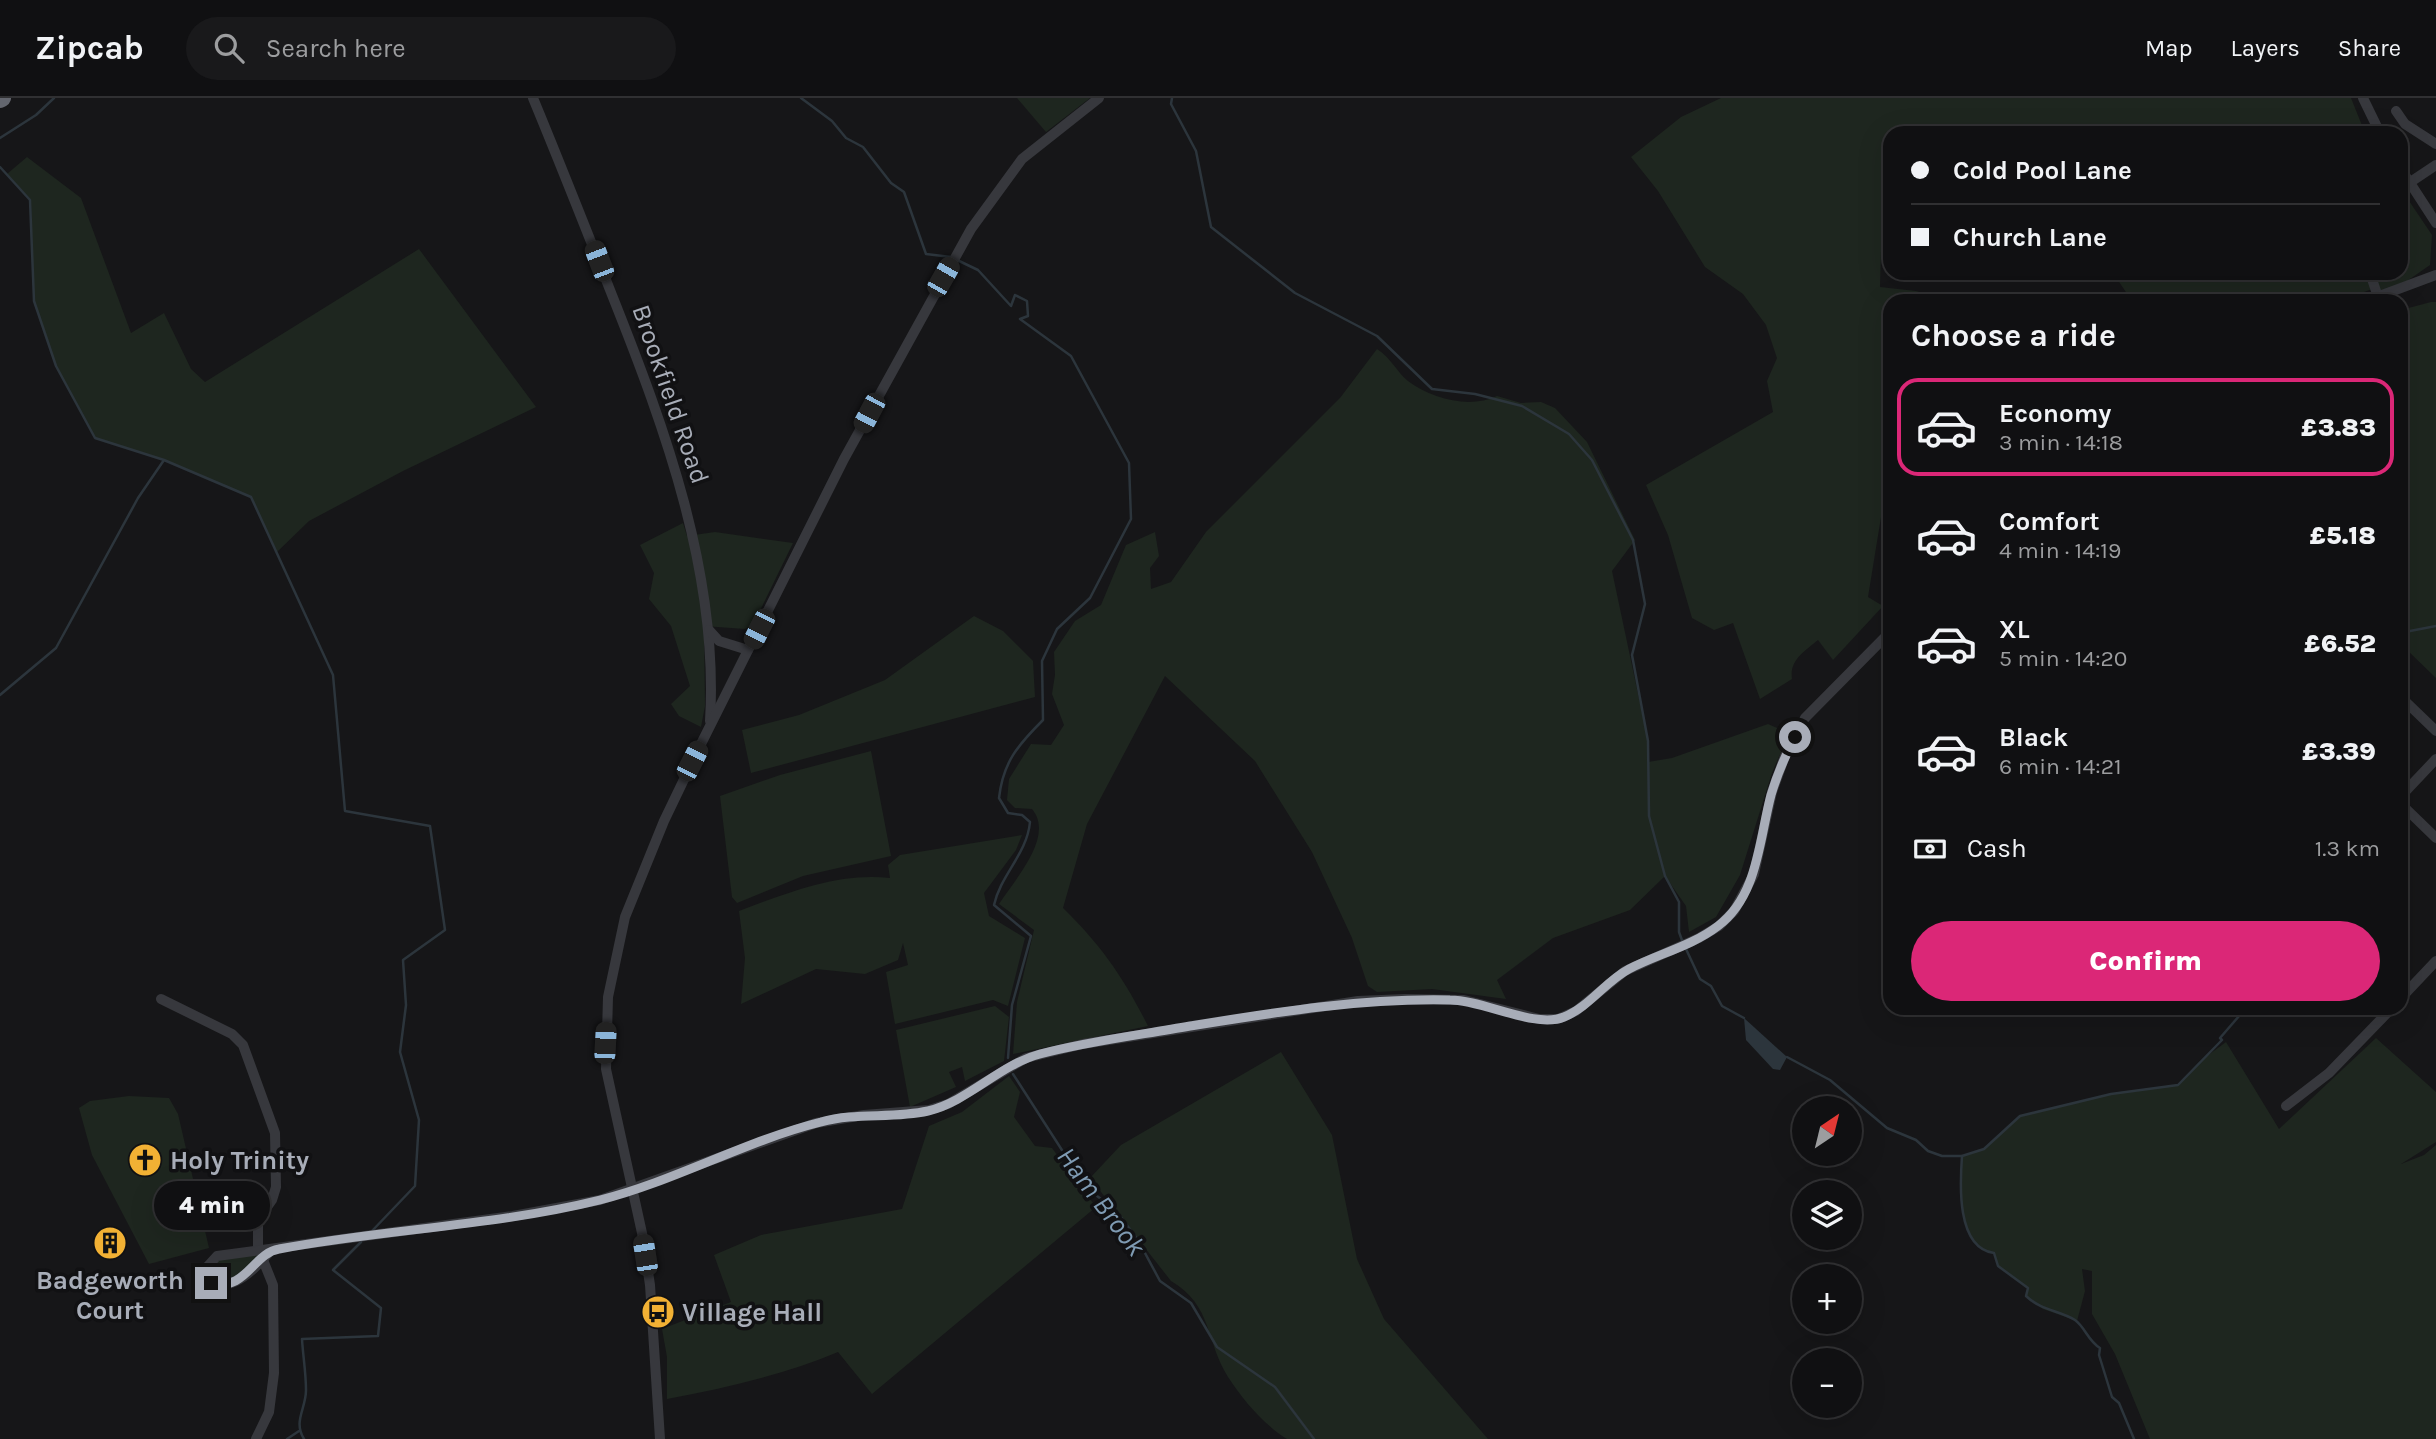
<!DOCTYPE html>
<html lang="en">
<head>
<meta charset="utf-8">
<style>
  :root { --surface:#101012; --page:#19191b; --text:#f1f3f6; --muted:#9c9d9f; --line:#303032; --accent:#db2777 }
  body { margin:0; font-family:Karla,sans-serif; background:var(--page); color:var(--text); height:100vh; display:flex; flex-direction:column; font-size:26px; white-space:nowrap }
  * { box-sizing:border-box; margin:0 }
  p { font-size:23px; color:var(--muted) }
  .icon { flex:none; width:38px; height:38px; fill:none; stroke:currentColor; stroke-width:2; stroke-linecap:round; stroke-linejoin:round }
  .map { position:relative; flex:1; overflow:hidden }
  .drawer { position:absolute; left:1883px; top:196px; width:525px; height:721px; display:flex; flex-direction:column; background:var(--surface); border-radius:21px; box-shadow:0 7px 28px #0002,0 0 0 2px var(--line) }
  .drawer>* { flex:none }
  .banner { position:absolute; left:1883px; top:28px; width:525px; height:154px; border-radius:21px; box-shadow:0 7px 28px #0002,0 0 0 2px var(--line); display:grid; align-content:center; height:154px; padding:0 28px; background:var(--surface) }
  .needle { width:46px; rotate:35deg }
  .buttons { position:absolute; left:1792px; top:998px; display:grid; gap:14px }
  .buttons a { display:grid; place-items:center; width:70px; height:70px; border-radius:50%; background:var(--surface); box-shadow:0 7px 28px #0002,0 0 0 2px var(--line); font-size:35px }
  .end { position:absolute; width:32px; height:32px; margin:-16px; border:9px solid #a8adb8; background:#111; box-shadow:0 0 0 4px #111 }
  .from { border-radius:50% }
  .bubble { position:absolute; height:49px; border-radius:24px; background:var(--surface); box-shadow:0 7px 28px #0002,0 0 0 2px var(--line); font-size:23px; font-weight:800; line-height:49px; text-align:center }
  .car { position:absolute; width:21px; height:42px; margin:-21px -10px; border-radius:9px; box-shadow:0 0 5px 2px #0007; background:linear-gradient(#222 24%,#8ab4d8 0 40%,#222 0 76%,#8ab4d8 0 86%,#222 0) }
  .banner b { display:flex; align-items:center; gap:24px; height:66px; font-size:26px }
  .banner b+b { border-top:2px solid var(--line) }
  .banner i { width:18px; height:18px; background:var(--text) }
  ul { padding:0; list-style:none }
  li { display:flex; align-items:center; gap:21px; height:98px; margin:0 14px 10px; padding:0 14px; border:4px solid transparent; border-radius:21px }
  li div { flex:1 }
  li b { display:block; font-size:26px }
  li em { font-style:normal; font-weight:800 }
  li.selected { border-color:var(--accent) }
  li>.icon { width:63px; height:63px; stroke-width:1.5 }
  h2 { padding:0 28px; font-size:32px; line-height:84px }
  .pay { display:flex; align-items:center; gap:18px; height:77px; padding:0 28px; font-size:26px }
  .pay p { margin-inline-start:auto }
  .button { display:flex; gap:14px; margin-top:auto; padding:14px 28px }
  .button a { flex:1; height:80px; border-radius:42px; background:var(--accent); color:#fff; font-size:28px; font-weight:800; line-height:80px; text-align:center }
  header { display:flex; align-items:center; gap:42px; box-sizing:border-box; height:98px; padding:0 35px; background:var(--surface); border-bottom:2px solid var(--line) }
  header strong { font-size:33px }
  nav { display:flex; gap:38px; margin-inline-start:auto; font-size:24px }
  .search { width:490px; height:63px; background:var(--page); display:flex; align-items:center; gap:18px; box-sizing:border-box; padding:0 24px; border-radius:38px; color:var(--muted); font-size:26px }
  .map>svg:first-child { display:block }
  .green { fill:#1e261f }
  .water { fill:#2c353c }
  .lines { fill:none; stroke-linecap:round; stroke-linejoin:round }
  .stream { stroke:#2c353c; stroke-width:2.5 }
  .minor { stroke:#37383d; stroke-width:10 }
  .highway { stroke:#63666e; stroke-width:18 }
  .route { stroke:#a8adb8; stroke-width:9 }
  .labels { text-anchor:middle; stroke-width:7; stroke-linejoin:round; paint-order:stroke }
  .street-label { font-size:26px; fill:#a8adb8; stroke:#111113 }
  .poi-label { font-size:26px; font-weight:bold; fill:#a8adb8; stroke:#111113; text-anchor:start }
  .water-label { font-size:28px; font-style:italic; fill:#7f9bb3; stroke:#111113 }
</style>
</head>
<body>
<header>
<strong>Zipcab</strong>
<div class="search"><svg class="icon" aria-label="search" viewBox="0 0 24 24"><circle cx="10" cy="10" r="6"/><path d="M15 15l6 6"/></svg>Search here</div>
<nav><a>Map</a><a>Layers</a><a>Share</a></nav>
</header>
<div class="map">
<svg width="2436" height="1341" viewBox="0 0 2436 1341">
  <rect width="100%" height="100%" fill="#161618"/>
  <g class="green">
    <path d="M1017 0H1090L1046 34Z"/>
    <path d="M1721 0H2351L2365 35H1890V92L1882 118 1880 189 1916 193 1951 203H1890V364L1868 499 1883 508 1833 562 1818 542C1805 553 1789 562 1792 581L1760 601 1733 525 1714 532 1692 520 1668 437 1646 387 1773 314 1767 283 1777 260 1766 227 1743 196 1705 169 1658 93 1631 59 1681 19Z"/>
    <path d="M27 59 81 100 131 235 164 215 191 271 205 284 419 151 536 309 403 373 309 423 277 454 251 399 164 362 95 340 56 268 34 203 31 102 7 76Z"/>
    <path d="M2401 91 2432 137 2430 167 2407 183 2379 194 2372 175H2401Z"/>
    <path d="M2113 175H2365L2372 191 2341 203H2132Z"/>
    <path d="M2431 204H2436V580L2404 549 2401 552V212Z"/>
    <path d="M1377 251C1392 261 1396 273 1408 283 1432 301 1470 311 1497 298L1521 305 1541 304 1555 310 1587 344 1635 442 1612 473 1648 643V664L1672 660 1768 626 1789 635 1772 675 1740 777 1716 819 1689 834 1686 808 1665 778 1630 812 1553 840 1497 882 1506 901 1432 891 1377 894 1368 888 1352 840 1312 754 1255 663 1165 578 1087 726 1063 810C1101 847 1124 880 1148 928L1013 956 1017 904 1034 832 999 806C1015 781 1055 738 1032 711L1015 710 1007 702 1009 681 1031 646 1051 647 1064 627 1052 596 1055 577 1054 554 1075 523 1101 507 1126 447 1155 434 1159 458 1150 470 1151 491 1171 484 1206 434 1340 300Z"/>
    <path d="M683 425 687 438 715 434 793 445 753 527 745 531 704 528 705 608 701 629 679 618 671 606 690 588 671 528 649 501 654 475 640 447Z"/>
    <path d="M974 518 1003 533 1033 563 1035 599 751 675 742 632 799 617 885 582Z"/>
    <path d="M871 653 891 758 803 778 737 805 732 799 720 698 780 677Z"/>
    <path d="M1022 737 1016 752 984 795 989 818 1025 840 1008 908 993 902 895 926 886 874 908 867 903 845 898 862 865 876 816 871 741 906 745 860 739 813C787 795 838 774 890 780L888 767 900 757Z"/>
    <path d="M995 908 1009 919 1004 963 965 983 962 969 949 974 956 989 910 1009 896 932Z"/>
    <path d="M2376 940 2436 994V1044L2401 1066 2424 1057 2436 1047V1341H2150L2115 1256 2092 1216V1173L2082 1171 2085 1193 2077 1223 2043 1211 2026 1198 2028 1191 1998 1168 1994 1155C1956 1149 1960 1085 1962 1058L1984 1051 2020 1018 2111 996 2178 987 2199 964 2226 944 2279 1031Z"/>
    <path d="M1281 954 1332 1037 1357 1161 1384 1221 1488 1341H1287C1263 1326 1243 1302 1228 1279 1205 1242 1213 1208 1171 1183L1090 1080 1121 1047Z"/>
    <path d="M1009 978 1020 994 1014 1019 1035 1048 1052 1050 1096 1109 872 1296 838 1254C783 1277 725 1290 667 1301V1259L662 1231 731 1204 714 1157 761 1137 902 1111 929 1028 962 1014Z"/>
    <path d="M129 998 169 1000 178 1016 209 1150 149 1166 92 1057 79 1010 90 1003Z"/>
    <path d="M271 1152 236 1183 216 1187 209 1164Z"/>
  </g>
  <path class="water" d="M1744 920 1787 959 1780 972 1773 971 1746 942Z"/>
  <g class="lines">
    <g class="stream">
      <path d="M801 0 832 23 846 40 863 49 891 85 904 94 926 156 951 159"/>
      <path d="M1172 0 1171 6 1196 53 1211 129 1295 195 1377 238 1432 291 1475 296 1522 308 1569 336 1592 362 1633 442 1645 506 1632 557 1648 643 1649 718 1665 778 1679 804V834L1683 845"/>
      <path d="M0 40 36 17 54 0"/>
      <path d="M0 69 30 102 34 203 56 268 95 340 164 362 251 399 333 577 345 713 430 728 445 832 403 862 406 907 400 954 419 1022 415 1088 371 1134"/>
      <path d="M957 162 978 172 1011 208 1015 197 1027 203 1028 218 1020 221 1071 258 1129 365 1131 421 1090 500 1057 531 1042 563 1043 622C1018 647 1003 664 999 700L1008 715 1022 717 1030 724C1027 756 1001 776 994 807L1031 838 1012 907 1008 960"/>
      <path d="M2401 539 2410 533 2436 528"/>
      <path d="M0 597 56 550 138 400 164 362"/>
      <path d="M1686 851 1700 881 1711 888 1722 908 1744 920"/>
      <path d="M1787 959 1830 982 1887 1030 1916 1042 1928 1053 1942 1058H1962L1984 1051 2020 1018 2111 996 2178 987 2222 942 2220 940 2246 910"/>
      <path d="M1013 976 1087 1091 1114 1110 1138 1142 1160 1183 1191 1205 1217 1249 1275 1289 1314 1341"/>
      <path d="M1962 1058C1960 1085 1956 1150 1994 1155L1998 1168 2028 1190 2026 1198C2042 1213 2058 1212 2075 1222 2085 1229 2088 1243 2100 1250L2099 1257 2112 1299 2119 1305 2134 1341"/>
      <path d="M287 1341 299 1333"/>
      <path d="M304 1341C293 1323 306 1311 306 1292 306 1275 303 1258 302 1241L378 1238 381 1210 333 1172 361 1144"/>
    </g>
    <g class="minor">
      <path d="M533 0C560 65 586 131 612 197 665 330 719 477 710 623"/>
      <path d="M2363 0 2380 35"/>
      <path d="M2396 13 2405 26 2436 46"/>
      <path d="M2401 71 2436 125"/>
      <path d="M2409 85 2436 67"/>
      <path d="M2370 175 2378 199"/>
      <path d="M2366 203 2436 177"/>
      <path d="M709 532 719 543 748 552"/>
      <path d="M2401 611 2407 605 2436 633"/>
      <path d="M2401 698 2436 661"/>
      <path d="M2401 706 2436 740"/>
      <path d="M2401 900 2436 863"/>
      <path d="M161 901 232 936 243 947 275 1035 276 1089 272 1102 258 1122V1150"/>
      <path d="M2286 1008 2329 975 2392 910"/>
      <path d="M271 1152C258 1168 233 1194 211 1185L207 1169 217 1158 513 1118 600 1102 816 1025 864 1017 929 1012 948 1006 1026 960 1083 946 1358 903 1405 901 1464 902 1539 921H1558L1576 913 1625 873 1699 840 1719 828 1734 813 1754 776 1772 694 1785 658 1805 620 1890 534"/>
      <path d="M256 1341 269 1314 274 1275 273 1187 263 1162"/>
      <path d="M660 1341 650 1187 642 1135 606 971 608 899 625 819 664 723 701 646 844 361 971 131 1022 61 1099 0"/>
    </g>
    <path class="highway" d="M0 1 2 0"/>
  </g>
  <g class="lines">
    <path class="route" d="M211 1185C246 1194 253 1155 279 1151 385 1131 495 1128 600 1102 675 1083 745 1043 821 1024 856 1014 892 1021 928 1013 969 1003 999 967 1040 956 1089 943 1140 937 1190 928 1277 914 1362 900 1450 902 1483 902 1535 931 1564 919 1589 909 1606 883 1629 871 1658 856 1692 848 1718 828 1758 798 1759 742 1771 697 1777 677 1785 658 1795 639"/>
  </g>
  <defs>
    <symbol id="church-disc" viewBox="-11 -11 22 22"><circle r="9.5" fill="#f2b134" stroke="#111113"/><path d="M-1.2-6h2.4v3.5h3.3v2.4h-3.3V6h-2.4V-.1h-3.3v-2.4h3.3Z" fill="#111"/></symbol>
    <symbol id="building-disc" viewBox="-11 -11 22 22"><circle r="9.5" fill="#f2b134" stroke="#111113"/><path d="M-4-6H4V6H1V3H-1V6H-4ZM-2.5-4.3h1.7v1.8h-1.7ZM.8-4.3h1.7v1.8H.8ZM-2.5-1h1.7V.8h-1.7ZM.8-1h1.7V.8H.8Z" fill="#111"/></symbol>
    <symbol id="bus-disc" viewBox="-11 -11 22 22"><circle r="9.5" fill="#f2b134" stroke="#111113"/><path d="M-5-6H5V4H4V6H2V4H-2V6H-4V4H-5ZM-3.5-4V0h7V-4ZM-3.5 1.2v1.5H-2V1.2ZM2 1.2v1.5H3.5V1.2Z" fill="#111"/></symbol>
  </defs>
  <g fill-rule="evenodd">
    <use href="#church-disc" x="126" y="1043" width="38" height="38"/>
    <use href="#building-disc" x="91" y="1126" width="38" height="38"/>
    <use href="#bus-disc" x="639" y="1195" width="38" height="38"/>
  </g>
  <g class="labels">
    <g class="street-label">
      <text transform="translate(671 296) rotate(71)" y="9">Brookfield Road</text>
    </g>
    <g class="poi-label">
      <text x="170" y="1071">Holy Trinity</text>
      <text x="110" y="1191" text-anchor="middle">Badgeworth<tspan x="110" dy="30">Court</tspan></text>
      <text x="682" y="1223">Village Hall</text>
    </g>
    <g class="water-label">
      <text transform="translate(1102 1103) rotate(53)" y="10">Ham Brook</text>
    </g>
  </g>
</svg>
<div class="buttons">
<a><svg class="needle" viewBox="-14 -14 28 28"><path d="M0-13l5 13h-10z" fill="#e53935"/><path d="M0 13l5-13h-10z" fill="#9c9d9f"/></svg></a>
<a><svg class="icon" aria-label="layers" viewBox="0 0 24 24"><path d="M12 4l9 5-9 5-9-5zM3 14l9 5 9-5"/></svg></a>
<a>+</a>
<a>−</a>
</div>
<i class="end from" style="left:1795px;top:639px"></i>
<i class="end" style="left:211px;top:1185px"></i>
<div class="bubble" style="left:154px;top:1083px;width:116px">4 min</div>
<i class="car" style="left:599px;top:163px;rotate:339deg"></i>
<i class="car" style="left:943px;top:179px;rotate:30deg"></i>
<i class="car" style="left:869px;top:315px;rotate:208deg"></i>
<i class="car" style="left:759px;top:531px;rotate:207deg"></i>
<i class="car" style="left:692px;top:663px;rotate:27deg"></i>
<i class="car" style="left:605px;top:945px;rotate:3deg"></i>
<i class="car" style="left:645px;top:1157px;rotate:351deg"></i>
<div class="banner">
<b><i class="from"></i>Cold Pool Lane</b>
<b><i></i>Church Lane</b>
</div>
<section class="drawer">
<h2>Choose a ride</h2>
<ul>
<li class="selected"><svg class="icon" aria-label="car" viewBox="0 0 24 24"><path d="M5 17H2v-5l4-1 3-4h7l3 4 3 1v5h-3M9 17h6M6 11h13"/><circle cx="7" cy="17" r="2"/><circle cx="17" cy="17" r="2"/></svg><div><b>Economy</b><p>3 min · 14:18</p></div><em>£3.83</em></li>
<li><svg class="icon" aria-label="car" viewBox="0 0 24 24"><path d="M5 17H2v-5l4-1 3-4h7l3 4 3 1v5h-3M9 17h6M6 11h13"/><circle cx="7" cy="17" r="2"/><circle cx="17" cy="17" r="2"/></svg><div><b>Comfort</b><p>4 min · 14:19</p></div><em>£5.18</em></li>
<li><svg class="icon" aria-label="car" viewBox="0 0 24 24"><path d="M5 17H2v-5l4-1 3-4h7l3 4 3 1v5h-3M9 17h6M6 11h13"/><circle cx="7" cy="17" r="2"/><circle cx="17" cy="17" r="2"/></svg><div><b>XL</b><p>5 min · 14:20</p></div><em>£6.52</em></li>
<li><svg class="icon" aria-label="car" viewBox="0 0 24 24"><path d="M5 17H2v-5l4-1 3-4h7l3 4 3 1v5h-3M9 17h6M6 11h13"/><circle cx="7" cy="17" r="2"/><circle cx="17" cy="17" r="2"/></svg><div><b>Black</b><p>6 min · 14:21</p></div><em>£3.39</em></li>
</ul>
<div class="pay"><svg class="icon" aria-label="cash" viewBox="0 0 24 24"><path d="M3 7h18v10H3z"/><circle cx="12" cy="12" r="2"/></svg>Cash<p>1.3 km</p></div>
<div class="button"><a>Confirm</a></div>
</section>
</div>
</body>
</html>
